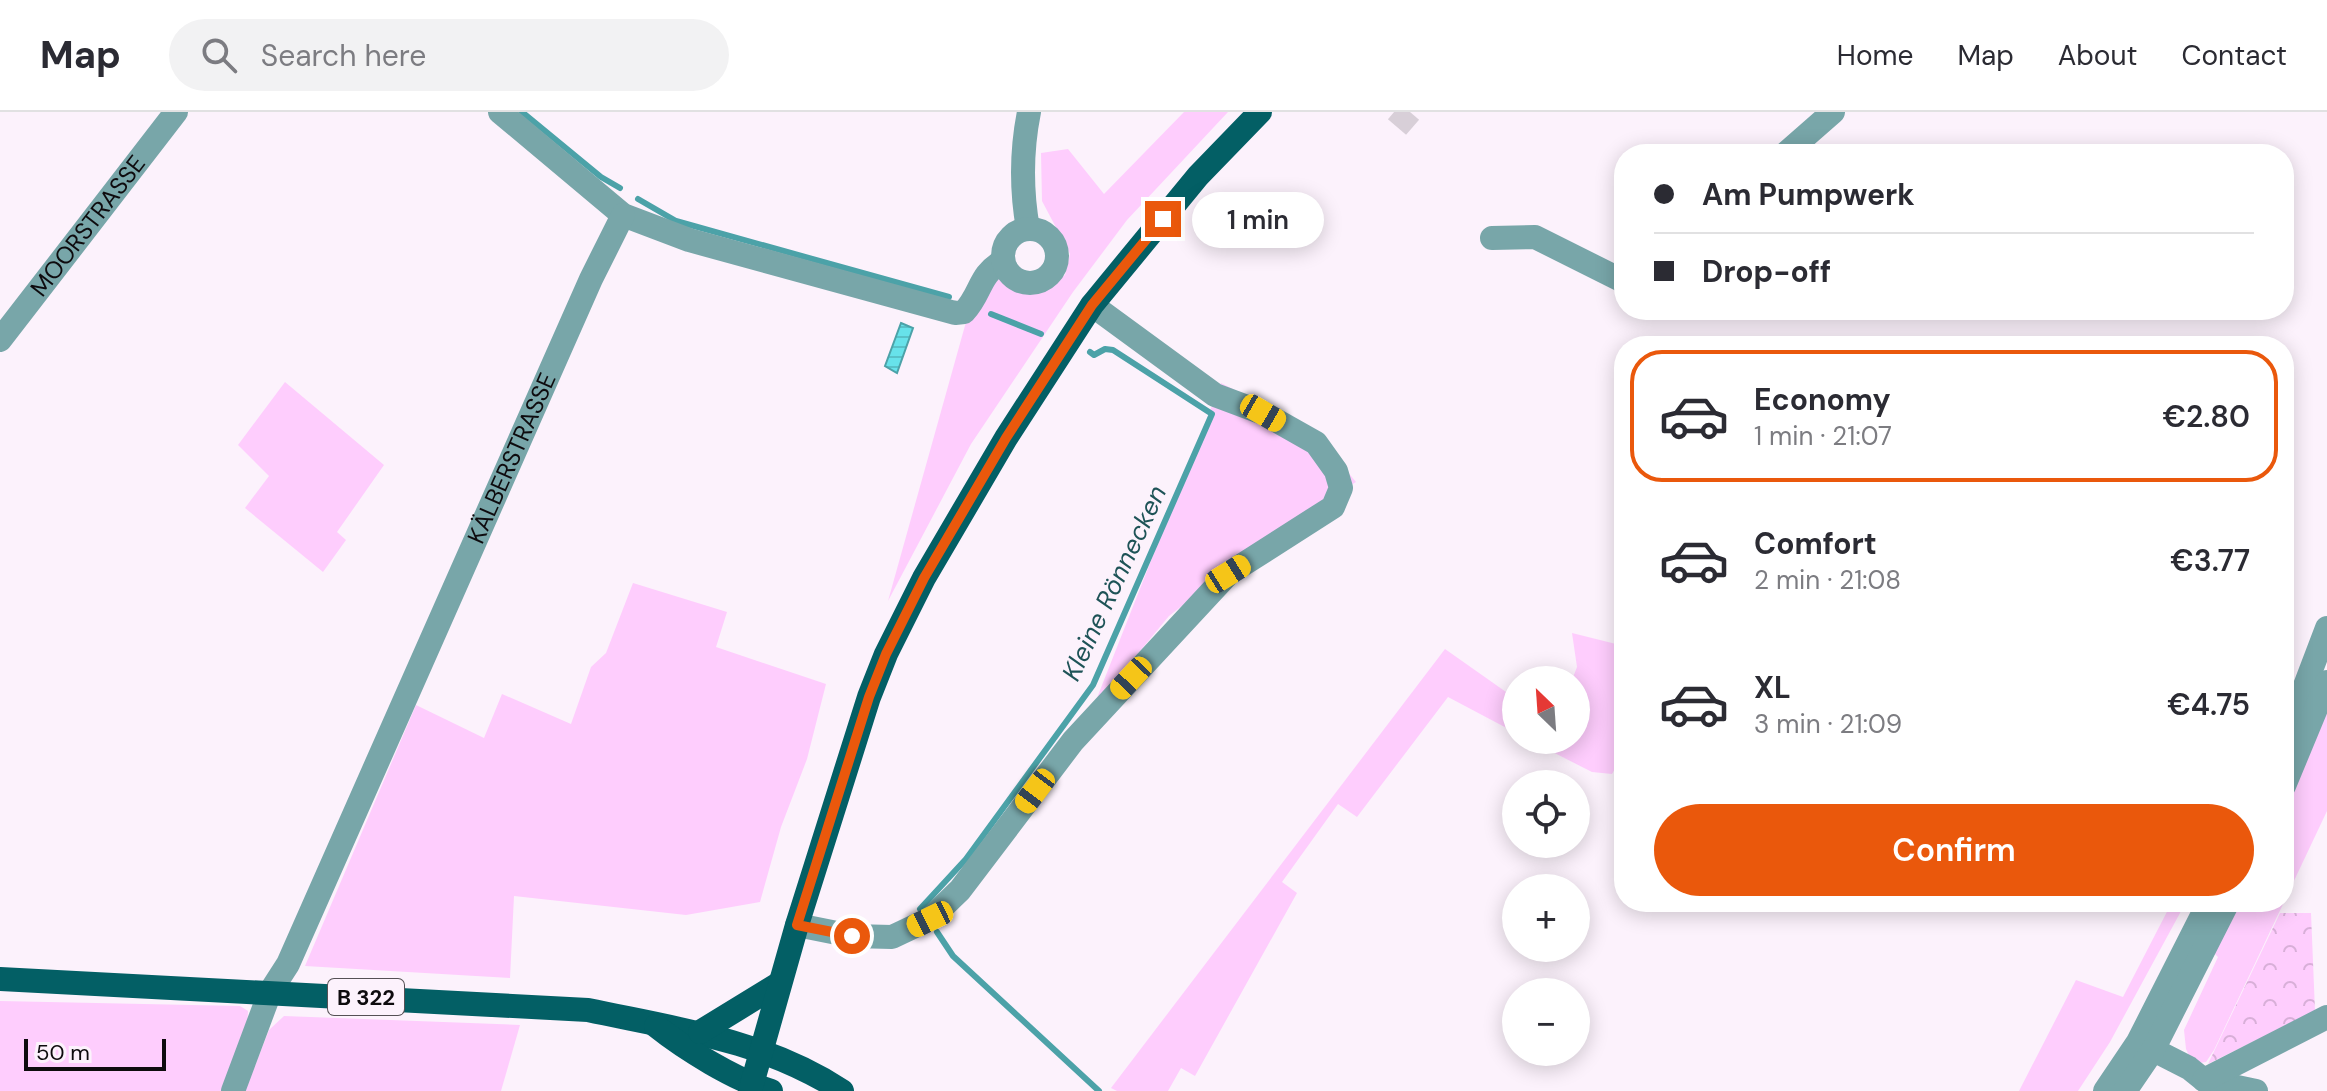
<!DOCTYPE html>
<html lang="en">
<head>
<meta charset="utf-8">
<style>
  :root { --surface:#fff; --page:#f2f2f3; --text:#2b2b33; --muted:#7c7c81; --line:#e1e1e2; --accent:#ea580c }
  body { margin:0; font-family:"DM Sans",sans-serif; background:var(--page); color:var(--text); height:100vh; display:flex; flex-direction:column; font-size:30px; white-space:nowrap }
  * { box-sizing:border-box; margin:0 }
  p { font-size:26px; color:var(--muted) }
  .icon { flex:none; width:44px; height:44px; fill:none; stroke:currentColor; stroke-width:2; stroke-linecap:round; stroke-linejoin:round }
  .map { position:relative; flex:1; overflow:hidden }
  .panel { position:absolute; left:1614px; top:224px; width:680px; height:576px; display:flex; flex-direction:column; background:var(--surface); border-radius:32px; box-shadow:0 4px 20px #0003 }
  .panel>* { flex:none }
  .hud { position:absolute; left:1614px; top:32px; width:680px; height:176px; border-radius:32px; box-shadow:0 4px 20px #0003; display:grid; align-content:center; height:176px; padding:0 40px; background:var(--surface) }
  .needle { width:52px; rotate:335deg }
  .fabs { position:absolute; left:1502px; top:554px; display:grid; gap:16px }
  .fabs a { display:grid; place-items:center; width:88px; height:88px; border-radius:50%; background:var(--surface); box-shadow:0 4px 20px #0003; font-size:40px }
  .scale { position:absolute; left:24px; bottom:20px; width:142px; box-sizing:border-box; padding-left:8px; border:4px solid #0e0b0e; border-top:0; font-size:22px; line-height:28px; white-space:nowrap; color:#0e0b0e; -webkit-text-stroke:6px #fcf2fc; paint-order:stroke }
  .end { position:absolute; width:36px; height:36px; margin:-18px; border:10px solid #ea580c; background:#fff; box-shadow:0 0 0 4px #fff }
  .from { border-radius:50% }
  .bubble { position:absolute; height:56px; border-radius:28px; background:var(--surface); box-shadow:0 4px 20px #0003; font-size:26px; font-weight:600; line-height:56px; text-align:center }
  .car { position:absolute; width:24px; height:48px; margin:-24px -12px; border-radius:10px; box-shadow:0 0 6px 2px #0007; background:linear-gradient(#f5c518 24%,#345 0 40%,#f5c518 0 76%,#345 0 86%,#f5c518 0) }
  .hud b { display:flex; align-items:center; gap:28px; height:76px; font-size:30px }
  .hud b+b { border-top:2px solid var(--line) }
  .hud i { width:20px; height:20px; background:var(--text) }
  ul { padding:14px 0 0; list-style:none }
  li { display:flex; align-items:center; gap:24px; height:132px; margin:0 16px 12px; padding:0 24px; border:4px solid transparent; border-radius:32px }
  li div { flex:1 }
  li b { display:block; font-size:30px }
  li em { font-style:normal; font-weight:600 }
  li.active { border-color:var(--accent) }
  li>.icon { width:72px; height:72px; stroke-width:1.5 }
  .action { display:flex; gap:16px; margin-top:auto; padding:16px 40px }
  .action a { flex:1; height:92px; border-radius:48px; background:var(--accent); color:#fff; font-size:32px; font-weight:600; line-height:92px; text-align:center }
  header { display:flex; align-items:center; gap:48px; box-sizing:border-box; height:112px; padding:0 40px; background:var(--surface); border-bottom:2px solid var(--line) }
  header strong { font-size:38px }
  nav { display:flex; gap:44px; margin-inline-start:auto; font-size:28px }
  .search { width:560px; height:72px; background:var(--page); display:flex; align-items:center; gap:20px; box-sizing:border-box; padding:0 28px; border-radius:44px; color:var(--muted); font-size:30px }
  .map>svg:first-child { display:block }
  .green { fill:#fecdfd }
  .forest { fill:url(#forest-crowns) }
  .water { fill:url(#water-rules); stroke:#4ca2a8; stroke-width:2 }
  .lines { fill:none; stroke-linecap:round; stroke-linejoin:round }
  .stream { stroke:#4ca2a8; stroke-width:6 }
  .minor-tunnel { stroke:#d8cfd8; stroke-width:24; stroke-dasharray:24 12; stroke-linecap:butt }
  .minor { stroke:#78a6a9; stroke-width:24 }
  .major { stroke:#035f65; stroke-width:24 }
  .route { stroke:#ea580c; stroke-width:10 }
  .labels { text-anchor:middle; stroke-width:6; stroke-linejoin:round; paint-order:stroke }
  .shield { fill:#fcf2fc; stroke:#555055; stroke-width:2 }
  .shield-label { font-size:22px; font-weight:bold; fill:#0e0b0e }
  .street-label { font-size:24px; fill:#0e0b0e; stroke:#fcf2fc }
  .water-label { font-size:26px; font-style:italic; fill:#1e5357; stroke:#fcf2fc }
</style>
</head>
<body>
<header>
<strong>Map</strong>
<div class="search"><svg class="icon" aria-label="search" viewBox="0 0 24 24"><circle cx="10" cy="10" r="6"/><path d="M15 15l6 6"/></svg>Search here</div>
<nav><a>Home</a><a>Map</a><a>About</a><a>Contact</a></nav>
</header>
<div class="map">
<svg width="2327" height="979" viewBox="0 0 2327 979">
  <defs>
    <pattern id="forest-crowns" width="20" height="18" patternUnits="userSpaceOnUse" patternTransform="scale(2)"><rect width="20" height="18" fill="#fecdfd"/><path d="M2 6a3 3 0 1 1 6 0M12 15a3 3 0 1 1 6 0" fill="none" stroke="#d8afd8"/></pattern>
    <pattern id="water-rules" width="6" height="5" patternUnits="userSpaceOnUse" patternTransform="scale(2)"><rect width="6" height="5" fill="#67e2ea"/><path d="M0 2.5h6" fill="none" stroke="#58c1c8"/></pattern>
  </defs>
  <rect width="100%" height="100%" fill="#fcf2fc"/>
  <g class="green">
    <path d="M1184 0H1228L1127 108 1073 180 971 332 888 489 966 210 997 165C1030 179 1034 184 1065 163L1070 142 1042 89 1041 41 1068 37 1104 82Z"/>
    <path d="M285 270 384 353 337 420 346 428 323 460 245 396 269 364 238 333Z"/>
    <path d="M1221 271 1267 294 1342 353 1356 370 1292 408 1169 504 1093 596Z"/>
    <path d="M633 471 727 500 716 535 826 572 807 647 781 715 760 790 686 803 514 784 510 866 305 854 416 593 484 626 502 582 571 612 591 555 606 541Z"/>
    <path d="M1572 521 1624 534V641L1612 662 1592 660 1529 628H1576V568H1572L1577 555Z"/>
    <path d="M1445 537 1516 587V621L1448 585 1357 705 1338 692 1282 770 1297 781 1195 964 1181 956 1168 979H1117L1111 976Z"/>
    <path d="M2327 588V699L2284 790V688L2314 626Z"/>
    <path d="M2172 790H2186L2110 930 2078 979H2019L2076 868 2123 885Z"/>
    <path d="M2235 790H2284L2214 938 2206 950 2193 952 2186 937 2184 918 2218 845 2212 839Z"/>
    <path d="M0 889 240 894 248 899 247 916 222 979H0Z"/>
    <path d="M284 904 520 913 501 979H245L269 918Z"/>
  </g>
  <path class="forest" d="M2280 801H2311L2315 899 2208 952Z"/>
  <path class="water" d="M901 211 913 216 897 261 885 254Z"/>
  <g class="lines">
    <g class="stream">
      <path d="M522 0 601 65 620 76"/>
      <path d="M638 87 676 109 949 185"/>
      <path d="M991 202 1041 222"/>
      <path d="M920 797 966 747 1093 573 1212 302 1113 238 1105 237 1094 243 1090 240"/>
      <path d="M937 820 953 844 1099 979"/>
    </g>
    <path class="minor-tunnel" d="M1397 15 1410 0"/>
    <g class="minor">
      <path d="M500 0 623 103 689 128 955 201 964 200C982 181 978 163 1003 149"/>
      <path d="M1785 42 1833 0"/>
      <path d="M1028 117C1021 77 1021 40 1029 0"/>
      <circle cx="1030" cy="144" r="27"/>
      <path d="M1492 126 1535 125 1621 168 1624 167"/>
      <path id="s1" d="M0 228 176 0"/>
      <path d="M2284 629 2327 516"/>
      <path d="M2284 674 2327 570"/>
      <path d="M797 813 852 824 892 825 930 807 960 778 1073 629 1228 462 1333 395 1341 376 1336 359 1316 331 1263 301 1215 283 1092 193"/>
      <path d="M2140 931 2189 956 2204 968 2256 979"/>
      <path d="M2204 968 2327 905"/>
      <path id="s2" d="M233 979 270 880 288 852 591 167 623 103"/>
      <path d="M2105 979 2138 930 2209 790"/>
      <path d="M2125 979 2153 938 2228 790"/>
    </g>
    <g class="major">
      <path d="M0 867 588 898C677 917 764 928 842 979"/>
      <path d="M656 914C686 938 734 967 771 979"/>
      <path d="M700 920 780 871"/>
      <path d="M750 979 797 813 869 585 886 542 924 466 1006 326 1092 193 1198 64 1260 0"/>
    </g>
  </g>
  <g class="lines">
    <path class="route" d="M852 824 797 813 869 585 886 542 924 466 1006 326 1092 193 1163 107"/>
  </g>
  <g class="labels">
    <rect class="shield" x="328" y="867" width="76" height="36" rx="6"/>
    <g class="shield-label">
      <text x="366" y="893">B 322</text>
    </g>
    <g class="street-label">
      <text dy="8" stroke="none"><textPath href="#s1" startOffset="144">MOORSTRASSE</textPath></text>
      <text dy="8" stroke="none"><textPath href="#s2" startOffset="692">KÄLBERSTRASSE</textPath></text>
    </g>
    <g class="water-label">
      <text transform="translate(1114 471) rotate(-65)" y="9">Kleine Rönnecken</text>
    </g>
  </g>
</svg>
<div class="fabs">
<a><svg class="needle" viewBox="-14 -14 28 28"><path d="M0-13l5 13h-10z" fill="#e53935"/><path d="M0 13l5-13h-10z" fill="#7c7c81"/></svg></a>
<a><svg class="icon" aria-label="locate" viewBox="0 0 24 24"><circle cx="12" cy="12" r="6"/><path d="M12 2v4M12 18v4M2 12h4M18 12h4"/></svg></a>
<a>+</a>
<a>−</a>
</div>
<div class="scale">50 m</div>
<i class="end from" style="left:852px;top:824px"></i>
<i class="end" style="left:1163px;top:107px"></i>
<div class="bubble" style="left:1192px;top:80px;width:132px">1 min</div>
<i class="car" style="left:1263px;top:301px;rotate:120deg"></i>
<i class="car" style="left:1228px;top:462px;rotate:58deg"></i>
<i class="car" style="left:1131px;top:566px;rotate:223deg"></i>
<i class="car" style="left:1035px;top:679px;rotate:217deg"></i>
<i class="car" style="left:930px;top:807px;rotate:244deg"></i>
<div class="hud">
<b><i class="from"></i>Am Pumpwerk</b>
<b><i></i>Drop-off</b>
</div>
<section class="panel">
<ul>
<li class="active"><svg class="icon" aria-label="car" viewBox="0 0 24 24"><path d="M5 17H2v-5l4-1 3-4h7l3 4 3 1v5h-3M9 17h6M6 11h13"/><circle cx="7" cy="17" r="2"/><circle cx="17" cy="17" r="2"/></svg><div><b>Economy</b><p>1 min · 21:07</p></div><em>€2.80</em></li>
<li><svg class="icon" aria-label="car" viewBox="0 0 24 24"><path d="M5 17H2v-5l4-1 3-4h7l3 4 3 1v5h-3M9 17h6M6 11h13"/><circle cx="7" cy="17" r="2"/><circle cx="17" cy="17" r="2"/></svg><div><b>Comfort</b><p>2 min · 21:08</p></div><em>€3.77</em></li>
<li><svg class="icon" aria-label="car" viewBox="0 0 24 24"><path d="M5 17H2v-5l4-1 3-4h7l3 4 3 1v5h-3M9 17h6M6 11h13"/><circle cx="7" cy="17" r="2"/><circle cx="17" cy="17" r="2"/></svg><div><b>XL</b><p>3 min · 21:09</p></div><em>€4.75</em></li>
</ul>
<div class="action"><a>Confirm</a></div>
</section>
</div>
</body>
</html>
